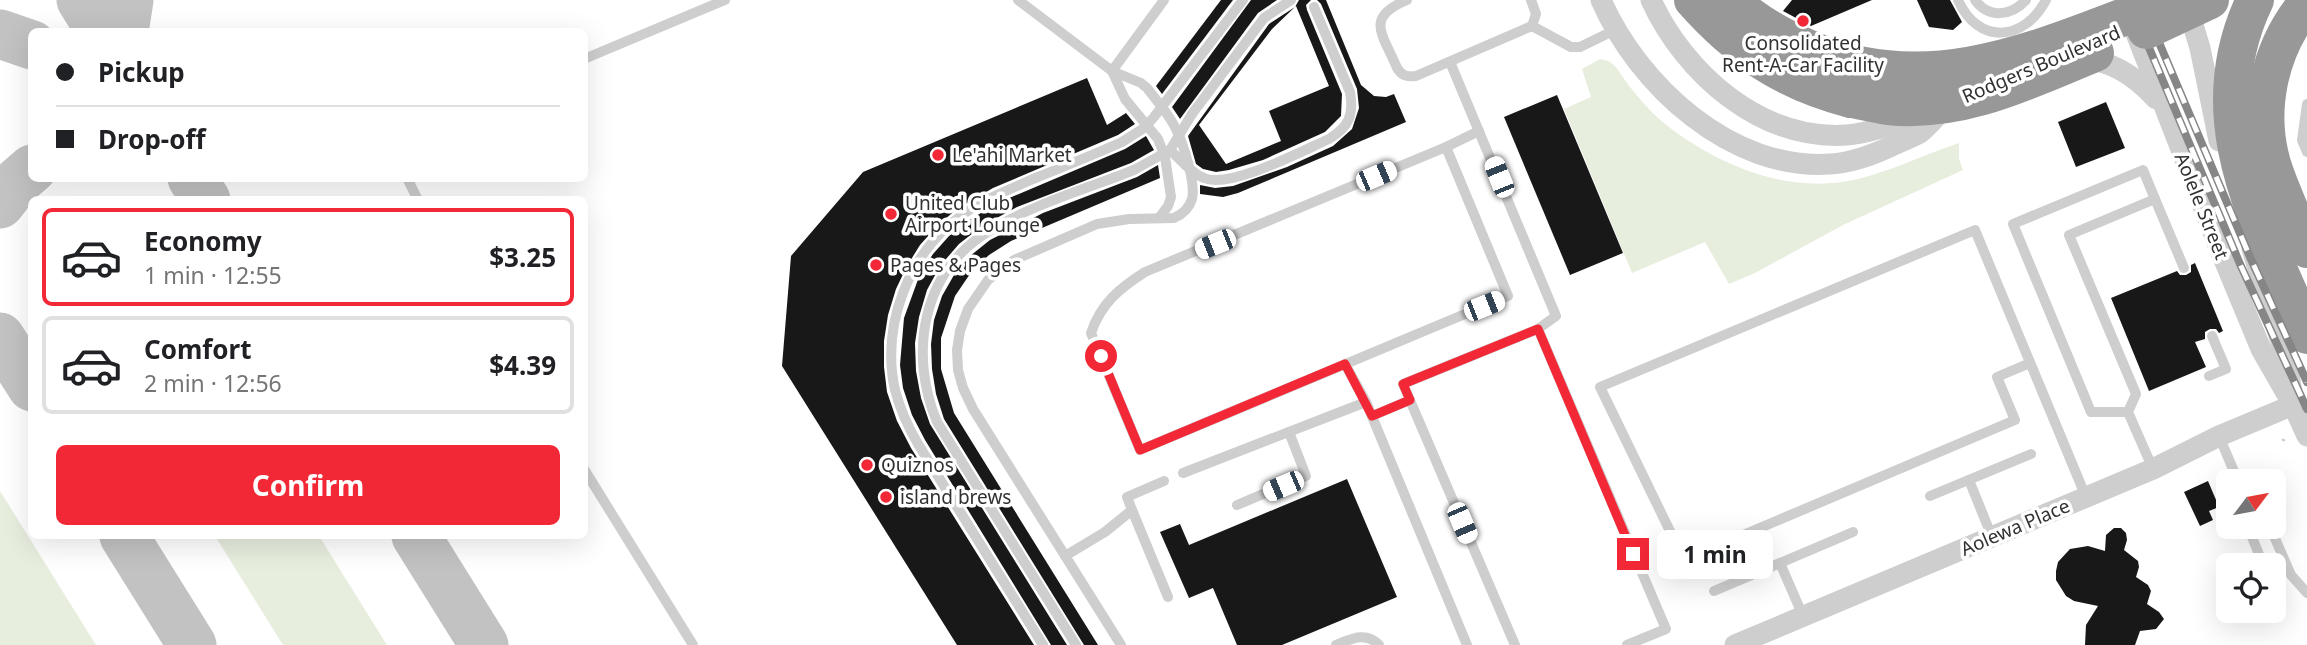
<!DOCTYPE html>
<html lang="en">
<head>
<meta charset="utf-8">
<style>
  :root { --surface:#fff; --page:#f2f2f2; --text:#202124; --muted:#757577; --line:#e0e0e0; --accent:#f32837 }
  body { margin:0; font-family:"Noto Sans",sans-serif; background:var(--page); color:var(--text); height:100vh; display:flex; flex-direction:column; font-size:26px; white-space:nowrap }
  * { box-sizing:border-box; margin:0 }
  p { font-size:23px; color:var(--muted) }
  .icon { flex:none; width:38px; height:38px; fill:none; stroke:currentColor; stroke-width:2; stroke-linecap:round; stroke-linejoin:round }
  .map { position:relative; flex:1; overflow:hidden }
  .details { position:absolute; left:28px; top:196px; width:560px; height:343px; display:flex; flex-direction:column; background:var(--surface); border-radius:10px; box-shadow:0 7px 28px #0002 }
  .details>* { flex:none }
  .hud { position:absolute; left:28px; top:28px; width:560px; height:154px; border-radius:10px; box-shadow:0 7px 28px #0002; display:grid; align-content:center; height:154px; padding:0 28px; background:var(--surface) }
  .needle { width:46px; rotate:58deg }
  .buttons { position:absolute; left:2216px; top:469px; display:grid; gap:14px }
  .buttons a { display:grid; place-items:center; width:70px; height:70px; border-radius:10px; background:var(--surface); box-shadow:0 7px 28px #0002; font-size:35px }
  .end { position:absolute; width:32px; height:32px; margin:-16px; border:9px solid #f32837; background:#fff; box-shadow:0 0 0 4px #fff }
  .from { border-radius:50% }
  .bubble { position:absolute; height:49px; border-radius:10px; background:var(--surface); box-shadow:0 7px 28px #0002; font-size:23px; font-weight:700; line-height:49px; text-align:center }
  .car { position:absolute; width:21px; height:42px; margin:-21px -10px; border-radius:9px; box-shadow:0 0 5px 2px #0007; background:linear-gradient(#fff 24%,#345 0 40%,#fff 0 76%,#345 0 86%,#fff 0) }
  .hud b { display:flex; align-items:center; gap:24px; height:66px; font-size:26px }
  .hud b+b { border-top:2px solid var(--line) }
  .hud i { width:18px; height:18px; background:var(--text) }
  ul { padding:12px 0 0; list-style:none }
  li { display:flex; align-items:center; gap:21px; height:98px; margin:0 14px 10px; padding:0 14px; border:4px solid var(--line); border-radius:10px }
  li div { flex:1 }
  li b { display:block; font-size:26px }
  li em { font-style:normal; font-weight:700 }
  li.on { border-color:var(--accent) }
  li>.icon { width:63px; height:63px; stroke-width:1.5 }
  .action { display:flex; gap:14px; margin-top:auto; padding:14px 28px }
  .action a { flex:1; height:80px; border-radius:10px; background:var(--accent); color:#fff; font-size:28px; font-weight:700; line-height:80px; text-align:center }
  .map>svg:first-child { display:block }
  .green { fill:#e7eede }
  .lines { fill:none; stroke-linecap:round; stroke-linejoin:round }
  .taxiway { stroke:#c2c2c2; stroke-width:49 }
  .building { fill:#181818; fill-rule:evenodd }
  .path { stroke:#cecece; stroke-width:3.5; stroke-dasharray:3.5 3.5; stroke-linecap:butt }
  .lane { stroke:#cecece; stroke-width:10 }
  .street { stroke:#cecece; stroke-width:21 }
  .highway { stroke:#989898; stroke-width:38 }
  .rail-casing { stroke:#868686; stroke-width:8 }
  .rail { stroke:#fff; stroke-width:5; stroke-dasharray:16; stroke-linecap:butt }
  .lane-bridge { stroke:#cecece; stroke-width:10 }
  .highway-bridge { stroke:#989898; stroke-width:38 }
  .route { stroke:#f32837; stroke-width:9 }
  .poi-dot { fill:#f32837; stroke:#fff; stroke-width:2.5 }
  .labels { text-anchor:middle; stroke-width:7; stroke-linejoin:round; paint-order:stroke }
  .poi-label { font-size:19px; fill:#313131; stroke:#fff; text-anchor:start }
  .street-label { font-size:19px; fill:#313131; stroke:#fff }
</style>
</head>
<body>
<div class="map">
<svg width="2307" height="645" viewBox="0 0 2307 645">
  <rect width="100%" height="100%" fill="#fff"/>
  <g class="green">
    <path d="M1600 59C1603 60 1607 60 1610 62 1618 67 1624 80 1630 87 1639 98 1648 109 1659 119 1713 164 1788 196 1858 179 1892 171 1925 154 1959 143V159L1963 170 1843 225 1755 273 1729 284 1705 242 1632 273 1564 109 1591 97 1582 69Z"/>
    <path d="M0 491 96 645H0Z"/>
    <path d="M215 536H319L387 645H283Z"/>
  </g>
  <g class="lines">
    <g class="taxiway">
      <path d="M81 0 101 32"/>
      <path d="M124 32 129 0"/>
      <path d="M0 34 32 45"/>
      <path d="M192 178 206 200"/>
      <path d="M0 204 18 181 32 169"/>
      <path d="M0 337 32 387"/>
      <path d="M124 536 192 645"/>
      <path d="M416 536 484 645"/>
    </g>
  </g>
  <g class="building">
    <path d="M1221 0H1233L1162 94 1156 86Z"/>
    <path d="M1251 0H1277L1258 13 1180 119 1172 107Z"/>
    <path d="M1299 0H1311L1306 5 1307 10 1342 94 1341 116 1325 132 1263 160 1229 170 1216 172 1203 169 1196 164 1188 136 1269 24 1295 7ZM1296 6 1329 86 1269 111 1281 141 1226 164 1199 125 1272 29Z"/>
    <path d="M1317 0H1326L1361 85 1374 96 1386 97 1394 94 1406 122 1238 193 1223 197 1200 194V185L1215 188 1233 186 1287 167 1333 146 1352 129 1359 108 1357 89 1321 4Z"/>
    <path d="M1792 0H1872L1811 26 1783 11Z"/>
    <path d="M1917 0H1950L1962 22 1953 30 1929 27Z"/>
    <path d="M1087 78 1107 125 1126 113 1135 124 1118 135 993 188 957 209 938 225 920 245 907 266 896 289 888 315 884 341V367L887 392 897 421 911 448 1034 645H957L782 366 791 256 863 172Z"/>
    <path d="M1557 95 1623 253 1570 275 1504 117Z"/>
    <path d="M2106 102 2125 148 2076 167 2058 122Z"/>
    <path d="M1146 136 1154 150 1131 163 1017 207 982 226 959 244 940 266 927 290 919 317 915 343 916 371 921 398 930 424 1067 645H1051L925 440 912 415 903 388 900 365 904 318 920 274 933 254 949 236 967 221 1000 202 1125 149Z"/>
    <path d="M1158 165 1160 178 1011 241 989 255 972 271 955 296 941 338V369L954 413 1098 645H1084L944 419 936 394 932 369 931 344 934 320 942 296 954 275 970 256 990 240 1043 213 1137 177Z"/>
    <path d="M2195 263 2223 331 2219 333 2216 329H2210L2205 332V339L2195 342 2206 367 2149 391 2111 298 2177 271 2180 275H2186L2191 272V265Z"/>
    <path d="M1347 479 1397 597 1282 645H1237L1213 588 1189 598 1160 532 1180 524 1189 545Z"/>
    <path d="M2208 481 2219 507 2209 511 2213 520 2200 526 2184 492Z"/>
    <path d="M2114 528H2121L2126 533 2127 540 2124 550 2138 561 2139 567 2136 577 2148 585 2151 591 2147 604 2159 612 2164 619 2156 629 2140 631 2135 645H2085L2086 625 2098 606 2074 601 2066 596 2056 580V571L2058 562 2070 549 2088 546 2105 551 2106 535Z"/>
  </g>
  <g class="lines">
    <path class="path" d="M2283 441 2284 439"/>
    <g class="lane">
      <path d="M1018 0 1112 71 1141 83 1147 88C1157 101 1169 114 1176 129 1183 143 1196 183 1192 199 1189 209 1183 214 1174 218L1129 219 1097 224 1014 260 988 280 968 309 960 331 957 350 958 370 963 388 973 409 1121 645"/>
      <path d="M1407 0C1364 18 1383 34 1397 68 1402 76 1407 77 1416 76L1527 28 1532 26 1536 14 1531 0"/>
      <path d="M1958 0C1978 45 2024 42 2046 0"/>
      <path d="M1975 0C1989 19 2011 16 2026 0"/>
      <path d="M1532 26 1571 47H1580L1615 30"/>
      <path d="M584 59 725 0"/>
      <path d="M1450 62 1556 316 1538 329 1403 384 1515 645"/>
      <path d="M1112 71 1125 99 1158 139 1165 157 1171 197 1168 206 1159 218"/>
      <path d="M1112 71 1164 0"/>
      <path d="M2307 104 2302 140 2307 152"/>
      <path d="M1192 114 1264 18 1291 0"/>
      <path d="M1446 147 1508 296 1140 450 1091 333C1101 303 1120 288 1145 272L1446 147 1479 131"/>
      <path d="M407 178 418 200"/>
      <path d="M1538 329 1666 629 1627 645"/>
      <path d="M2030 363 1997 377 2015 420 1684 560 1600 387 1975 230C2012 319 2049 408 2086 497"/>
      <path d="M1345 364 1366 402"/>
      <path d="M2209 376 2226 369 2212 336"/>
      <path d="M2128 412H2091L2013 224 2143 170 2155 199"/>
      <path d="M1372 416 1410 400"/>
      <path d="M2219 436 2238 481"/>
      <path d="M584 469 693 645"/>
      <path d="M2153 469 2128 412 2136 394 2069 235 2155 199 2184 268"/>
      <path d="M1183 473 1366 402 1467 645"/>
      <path d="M1969 480 1992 537"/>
      <path d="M1930 496 2031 454"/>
      <path d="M1237 505 1306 476 1289 432"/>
      <path d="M1132 510 1168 597"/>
      <path d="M2248 527 2262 562 2270 565"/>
      <path d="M2270 527 2291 575 2307 593"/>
      <path d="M1065 556 1105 532 1132 510 1127 497 1164 481"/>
      <path d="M1780 563 1803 616"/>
      <path d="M1714 591 1853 532"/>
      <path d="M1043 645 918 444C908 427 900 409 895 390 881 326 908 253 962 215 984 199 1009 190 1033 179 1063 167 1093 155 1122 142"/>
      <path d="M1076 645 937 422C909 355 921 274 986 233 1030 205 1086 189 1134 170"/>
      <path d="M1336 645C1351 639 1366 631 1379 645"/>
    </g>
    <g class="street">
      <path d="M1601 0C1638 85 1731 171 1830 164 1853 163 1875 154 1896 144 1903 141 1913 137 1920 133 1929 126 1938 115 1946 106"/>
      <path d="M1651 0C1685 74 1761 141 1847 135 1870 133 1893 124 1914 116"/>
      <path d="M2186 2 2200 48 2219 141"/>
      <path d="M2132 23 2220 250 2261 349 2293 405 2307 436"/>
      <path d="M2082 59C2112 60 2137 78 2156 99"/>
      <path d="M2252 249 2287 361 2292 393"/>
      <path d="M1735 645 2153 469 2219 436 2293 405"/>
    </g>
    <g class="highway">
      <path d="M1693 0C1738 51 1785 82 1851 99"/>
      <path d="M2255 0C2197 120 2261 225 2307 335"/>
      <path d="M2307 3C2270 47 2256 108 2272 164 2281 193 2295 221 2307 249"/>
    </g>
    <defs>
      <g id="rail">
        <path d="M2129 0 2240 264 2307 409"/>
        <path d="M2141 0 2250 257 2307 382"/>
      </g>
    </defs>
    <use href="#rail" class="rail-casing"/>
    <use href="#rail" class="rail"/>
    <g class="lane-bridge">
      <path d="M1122 142 1144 128 1154 117 1243 0"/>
      <path d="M1170 150C1180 159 1191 173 1204 178 1230 189 1302 151 1329 139 1349 127 1354 115 1350 92L1314 7"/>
      <path d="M1134 170 1170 150 1192 114"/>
    </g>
    <g class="highway-bridge">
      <path d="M1731 0C1754 22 1783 38 1812 50 1936 103 2053 42 2169 0"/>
      <path d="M2146 30 2210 0"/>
      <path d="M1851 99C1864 101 1876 104 1888 106 1962 114 2029 80 2095 53"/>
    </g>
  </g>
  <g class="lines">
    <path class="route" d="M1101 356 1140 450 1345 364 1372 416 1410 400 1403 384 1538 329 1633 554"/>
  </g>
  <g class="poi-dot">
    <circle cx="1803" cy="21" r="7"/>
    <circle cx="938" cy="155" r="7"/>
    <circle cx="891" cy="214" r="7"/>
    <circle cx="876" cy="265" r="7"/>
    <circle cx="867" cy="465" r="7"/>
    <circle cx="886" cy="497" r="7"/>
  </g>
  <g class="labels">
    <g class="poi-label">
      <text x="1803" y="50" text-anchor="middle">Consolidated<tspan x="1803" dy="22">Rent-A-Car Facility</tspan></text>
      <text x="952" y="162">Le'ahi Market</text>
      <text x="905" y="210">United Club<tspan x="905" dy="22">Airport Lounge</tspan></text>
      <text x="890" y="272">Pages &amp; Pages</text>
      <text x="881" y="472">Quiznos</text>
      <text x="900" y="504">island brews</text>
    </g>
    <g class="street-label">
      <text transform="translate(2041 64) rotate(-23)" y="7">Rodgers Boulevard</text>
      <text transform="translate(2202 206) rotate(68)" y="7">Aolele Street</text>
      <text transform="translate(2015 527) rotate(-23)" y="7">Aolewa Place</text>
    </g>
  </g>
</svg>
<div class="buttons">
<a><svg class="needle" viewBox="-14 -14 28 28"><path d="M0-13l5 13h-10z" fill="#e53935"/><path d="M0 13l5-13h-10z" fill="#757577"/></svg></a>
<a><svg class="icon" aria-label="locate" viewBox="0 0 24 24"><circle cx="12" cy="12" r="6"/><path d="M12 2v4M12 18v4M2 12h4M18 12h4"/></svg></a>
</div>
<i class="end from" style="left:1101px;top:356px"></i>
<i class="end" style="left:1633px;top:554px"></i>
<div class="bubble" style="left:1657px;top:530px;width:116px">1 min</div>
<i class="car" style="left:1376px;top:176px;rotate:67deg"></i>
<i class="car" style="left:1499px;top:177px;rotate:338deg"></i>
<i class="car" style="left:1215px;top:244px;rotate:248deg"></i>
<i class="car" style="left:1484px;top:306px;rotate:68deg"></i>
<i class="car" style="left:1283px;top:486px;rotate:247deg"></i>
<i class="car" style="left:1462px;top:523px;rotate:157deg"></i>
<div class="hud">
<b><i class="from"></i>Pickup</b>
<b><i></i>Drop-off</b>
</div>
<section class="details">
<ul>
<li class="on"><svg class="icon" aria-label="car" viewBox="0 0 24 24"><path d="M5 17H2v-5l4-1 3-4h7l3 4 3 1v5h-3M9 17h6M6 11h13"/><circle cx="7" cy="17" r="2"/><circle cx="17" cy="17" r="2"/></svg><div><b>Economy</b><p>1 min · 12:55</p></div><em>$3.25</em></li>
<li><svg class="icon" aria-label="car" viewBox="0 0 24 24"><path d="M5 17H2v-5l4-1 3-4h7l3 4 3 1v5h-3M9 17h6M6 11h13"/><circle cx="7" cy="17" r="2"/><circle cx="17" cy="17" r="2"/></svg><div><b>Comfort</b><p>2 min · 12:56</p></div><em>$4.39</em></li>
</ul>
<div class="action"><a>Confirm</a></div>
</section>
</div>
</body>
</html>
